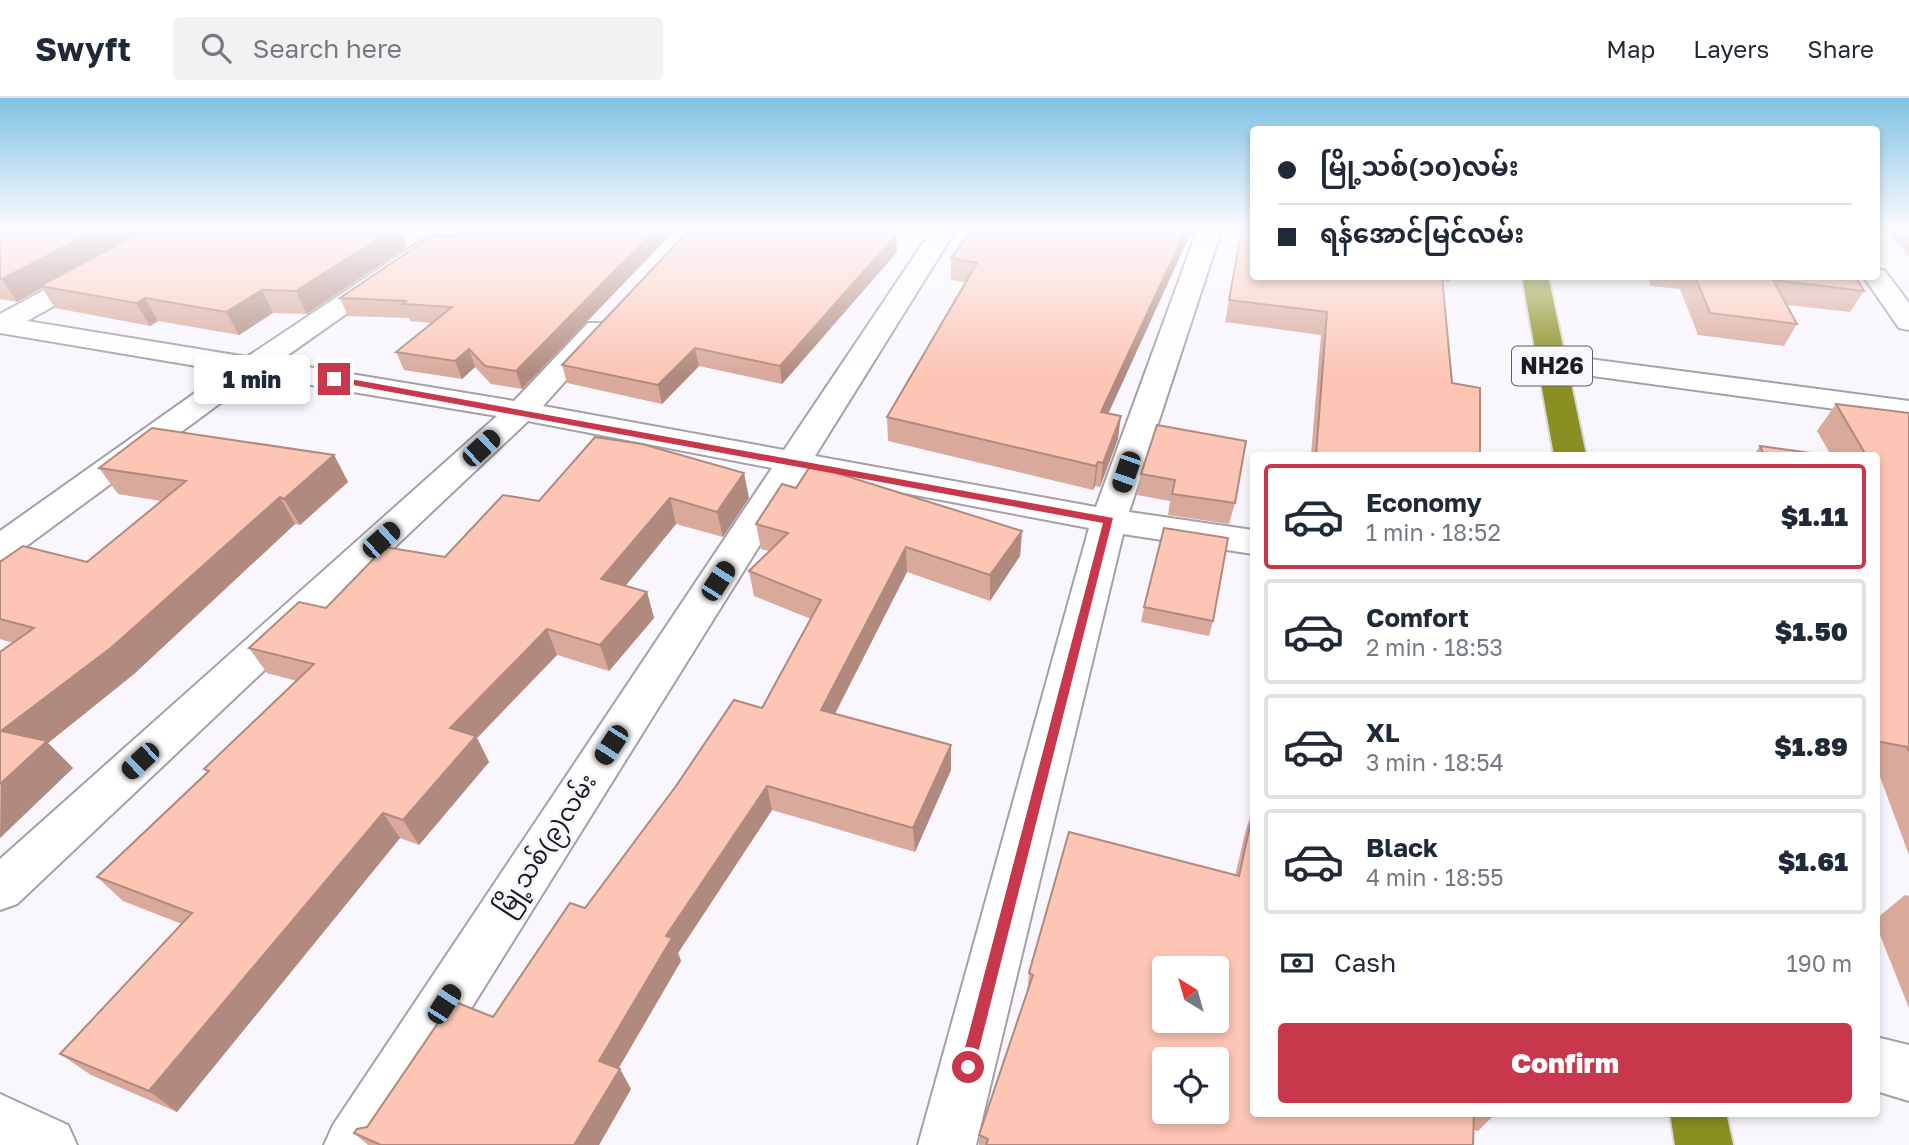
<!DOCTYPE html>
<html lang="en">
<head>
<meta charset="utf-8">
<style>
  :root { --surface:#fff; --page:#f2f2f3; --text:#1f2937; --muted:#747a83; --line:#e0e1e3; --accent:#c8374b }
  body { margin:0; font-family:"Golos Text","Noto Sans Myanmar",sans-serif; background:var(--page); color:var(--text); height:100vh; display:flex; flex-direction:column; font-size:26px; white-space:nowrap }
  * { box-sizing:border-box; margin:0 }
  p { font-size:23px; color:var(--muted) }
  .icon { flex:none; width:38px; height:38px; fill:none; stroke:currentColor; stroke-width:2; stroke-linecap:round; stroke-linejoin:round }
  .map { position:relative; flex:1; overflow:hidden }
  .details { position:absolute; left:1250px; top:354px; width:630px; height:665px; display:flex; flex-direction:column; background:var(--surface); border-radius:7px; box-shadow:0 4px 10px #0003 }
  .details>* { flex:none }
  .top-card { position:absolute; left:1250px; top:28px; width:630px; height:154px; border-radius:7px; box-shadow:0 4px 10px #0003; display:grid; align-content:center; height:154px; padding:0 28px; background:var(--surface) }
  .needle { width:46px; rotate:323deg }
  .controls { position:absolute; left:1152px; top:858px; display:grid; gap:14px }
  .controls a { display:grid; place-items:center; width:77px; height:77px; border-radius:7px; background:var(--surface); box-shadow:0 4px 10px #0003; font-size:35px }
  .end { position:absolute; width:32px; height:32px; margin:-16px; border:9px solid #c8374b; background:#fff; box-shadow:0 0 0 4px #fff }
  .from { border-radius:50% }
  .bubble { position:absolute; height:49px; border-radius:7px; background:var(--surface); box-shadow:0 4px 10px #0003; font-size:23px; font-weight:800; line-height:49px; text-align:center }
  .car { position:absolute; width:21px; height:42px; margin:-21px -10px; border-radius:9px; box-shadow:0 0 5px 2px #0007; background:linear-gradient(#222 24%,#8ab4d8 0 40%,#222 0 76%,#8ab4d8 0 86%,#222 0) }
  .top-card b { display:flex; align-items:center; gap:24px; height:66px; font-size:26px }
  .top-card b+b { border-top:2px solid var(--line) }
  .top-card i { width:18px; height:18px; background:var(--text) }
  ul { padding:12px 0 0; list-style:none }
  li { display:flex; align-items:center; gap:21px; height:105px; margin:0 14px 10px; padding:0 14px; border:4px solid var(--line); border-radius:7px }
  li div { flex:1 }
  li b { display:block; font-size:26px }
  li em { font-style:normal; font-weight:800 }
  li.current { border-color:var(--accent) }
  li>.icon { width:63px; height:63px; stroke-width:1.5 }
  .pay { display:flex; align-items:center; gap:18px; height:77px; padding:0 28px; font-size:26px }
  .pay p { margin-inline-start:auto }
  .action { display:flex; gap:14px; margin-top:auto; padding:14px 28px }
  .action a { flex:1; height:80px; border-radius:7px; background:var(--accent); color:#fff; font-size:28px; font-weight:800; line-height:80px; text-align:center }
  header { display:flex; align-items:center; gap:42px; box-sizing:border-box; height:98px; padding:0 35px; background:var(--surface); border-bottom:2px solid var(--line) }
  header strong { font-size:33px }
  nav { display:flex; gap:38px; margin-inline-start:auto; font-size:24px }
  .search { width:490px; height:63px; background:var(--page); display:flex; align-items:center; gap:18px; box-sizing:border-box; padding:0 24px; border-radius:7px; color:var(--muted); font-size:26px }
  .map>svg:first-child { display:block }
  .lines { fill:none; stroke-linecap:round; stroke-linejoin:round }
  .street-casing { stroke:#a3a0a7; stroke-width:4 }
  .highway-casing { stroke:#d6d6d6; stroke-width:4 }
  .street { fill:#fff; fill-rule:evenodd }
  .highway { fill:#898f20; fill-rule:evenodd }
  .wall { fill:#d9a99b }
  .shaded-wall { fill:#b08a7e }
  .building { fill:#fcc5b4; stroke:#b08a7e; stroke-width:2; fill-rule:evenodd }
  .route { fill:#c8374b }
  .labels { text-anchor:middle; stroke-width:6; stroke-linejoin:round; paint-order:stroke }
  .shield { fill:#f9f6fe; stroke:#5e5d61; stroke-width:2 }
  .shield-label { font-size:23px; font-weight:bold; fill:#1c1c1e }
  .street-label { font-size:24px; fill:#1c1c1e; stroke:#f9f6fe }
</style>
</head>
<body>
<header>
<strong>Swyft</strong>
<div class="search"><svg class="icon" aria-label="search" viewBox="0 0 24 24"><circle cx="10" cy="10" r="6"/><path d="M15 15l6 6"/></svg>Search here</div>
<nav><a>Map</a><a>Layers</a><a>Share</a></nav>
</header>
<div class="map">
<svg width="1909" height="1047" viewBox="0 0 1909 1047">
  <rect width="100%" height="100%" fill="#f9f6fe"/>
  <g class="lines">
    <defs>
      <g id="street">
        <path d="M159 130H189L185 135 27 223 247 259 440 130H468L278 264 514 303 588 225H608L612 231 543 308 784 352 933 130H957L815 358 1096 409 1198 130H1222L1129 414 1253 432V456L1123 436 976 1047H918L1089 430 804 376 386 1047H324L333 1027 772 370 528 323 17 806 0 812V761L497 318 257 278 13 458 0 462V433L226 273 0 235V216Z"/>
        <path d="M1876 170 1885 173 1909 205V232L1899 230 1863 178H1876Z"/>
        <path d="M1551 256 1909 303V321L1541 271 1537 265 1541 259Z"/>
        <path d="M1876 939 1909 947V1003L1876 993Z"/>
        <path d="M0 996 68 1027 77 1047H0Z"/>
      </g>
      <g id="highway">
        <path d="M1522 178H1548L1586 357H1554Z"/>
        <path d="M1670 1015H1726L1733 1047H1675Z"/>
      </g>
    </defs>
    <use href="#street" class="street-casing"/>
    <use href="#highway" class="highway-casing"/>
    <use href="#street" class="street"/>
    <use href="#highway" class="highway"/>
  </g>
  <g class="wall">
    <path d="M0 130 407 149 307 216 273 215 239 237 158 223 150 228 55 210 42 190 17 204 0 201Z"/>
    <path d="M466 130H677L522 291 491 286 475 269 462 281 404 272 396 254 432 225 410 223 409 220 348 218 340 200 451 139Z"/>
    <path d="M973 130H1193L1108 316 1118 341 1100 389 1095 388 1093 392 888 343 887 319 966 184 951 182V160Z"/>
    <path d="M1241 130H1253V178H1450L1449 184 1443 183 1452 285 1480 357H1311L1321 237 1225 224Z"/>
    <path d="M1886 130H1909V159Z"/>
    <path d="M897 154 782 286 699 268 662 306 567 285 562 267Z"/>
    <path d="M1647 178H1855L1864 193 1850 214 1787 207 1797 226 1784 248 1698 237 1680 191 1651 188Z"/>
    <path d="M1836 306 1909 315V757L1879 676 1876 675V357H1831L1817 333Z"/>
    <path d="M1157 327 1235 405 1229 426 1168 417 1170 403 1137 397 1141 376Z"/>
    <path d="M595 339 749 400 723 439 676 426 625 488 647 494 654 520 609 573 557 557 477 640 489 664 419 747 400 740 177 1014 91 977 60 956 182 826 123 803 97 779 207 674 204 671 297 583 267 575 249 550 326 510 445 459 539 403Z"/>
    <path d="M1760 348 1825 357H1754Z"/>
    <path d="M334 357 348 384 300 427 295 426 134 576 48 645 73 670 0 740 13 545 0 541V464H87L161 403 118 396 99 370Z"/>
    <path d="M796 390 1022 433 1020 458 990 503 907 474 835 616 951 672 915 754 772 712 678 855 681 863 619 970 631 991 599 1047H368L354 1035 367 1029 493 919 585 810 762 610 811 521 754 498 749 473 769 453 761 451 756 426Z"/>
    <path d="M1144 509 1213 523 1209 538 1141 524Z"/>
    <path d="M1253 711V1015H1496L1478 1033 1473 1032V1047H979V1037L1027 896 1029 875 1235 778 1246 731Z"/>
    <path d="M1905 797 1909 798V910L1876 827V821Z"/>
  </g>
  <g class="shaded-wall">
    <path d="M101 130H154L40 188 42 190 17 204 2 181Z"/>
    <path d="M395 130H400L407 149 307 216 296 193Z"/>
    <path d="M657 130H677L522 291 516 273Z"/>
    <path d="M1187 130H1193L1098 338 1101 314Z"/>
    <path d="M896 137 897 154 782 286 780 268Z"/>
    <path d="M262 192 273 215 239 237 226 214Z"/>
    <path d="M145 200 158 223 150 228 136 205Z"/>
    <path d="M695 250 699 268 662 306 658 287Z"/>
    <path d="M469 251 475 269 462 281 455 263Z"/>
    <path d="M1121 318 1118 341 1100 389 1103 365Z"/>
    <path d="M334 357 348 384 300 427 284 401Z"/>
    <path d="M1098 364 1095 388 1093 392 1096 368Z"/>
    <path d="M744 375 749 400 723 439 717 414Z"/>
    <path d="M280 399 295 426 134 576 48 645 73 670 0 740 1 633Z"/>
    <path d="M670 400 676 426 610 507 601 481Z"/>
    <path d="M1022 433 1020 458 990 503V477Z"/>
    <path d="M906 449 907 474 824 637 821 612Z"/>
    <path d="M647 494 654 520 609 573 600 547Z"/>
    <path d="M547 531 557 557 477 640 489 664 419 747 403 722 450 630Z"/>
    <path d="M951 647V672L915 754 913 730Z"/>
    <path d="M767 688 772 712 678 855 681 863 611 983 599 963 666 838Z"/>
    <path d="M383 715 400 740 177 1014 149 993Z"/>
    <path d="M620 971 631 991 599 1047H574Z"/>
  </g>
  <g class="building">
    <path d="M0 130H101L2 181H0Z"/>
    <path d="M149 130H395L296 193 262 192 226 214 145 200 136 205 40 188Z"/>
    <path d="M466 130H657L516 273 485 268 469 251 455 263 396 254 452 209 403 206 406 203 340 200 433 137 451 139Z"/>
    <path d="M691 130H840L896 137 780 268 695 250 658 287 562 267Z"/>
    <path d="M973 130H1187L1101 314 1121 318 1103 365 1098 364 1096 368 887 319 977 165 951 160Z"/>
    <path d="M1242 130H1253V178H1442L1452 285 1480 290V357H1316L1327 214 1229 202Z"/>
    <path d="M1695 178H1855L1864 193 1773 182 1797 226 1710 215Z"/>
    <path d="M1836 306 1909 315V654L1907 649 1876 643V357H1866Z"/>
    <path d="M1157 327 1246 343 1235 405 1172 396 1175 382 1141 376Z"/>
    <path d="M152 330 334 357 284 401 280 399 112 549 1 633 47 643 0 686V554L34 530 0 521V464L23 448 87 464 186 383 99 370Z"/>
    <path d="M595 339 642 346 744 375 717 414 670 400 601 481 647 494 600 547 547 531 450 630 476 638 403 722 383 715 149 993 60 956 192 815 97 779 209 673 204 671 314 566 249 550 299 504 326 510 385 449 445 459 503 397 539 403Z"/>
    <path d="M1760 348 1825 357H1764Z"/>
    <path d="M811 367 1022 433 990 477 906 449 821 612 951 647 913 730 767 688 666 838 672 840 599 963 620 971 574 1047H381L354 1035 357 1031 367 1029 453 903 493 919 570 805 585 810 676 688 734 602 762 610 821 502 749 473 788 435 756 426 782 386 796 390Z"/>
    <path d="M1164 430 1228 440 1213 523 1144 509Z"/>
    <path d="M1253 714V1015H1474L1473 1047H986L988 1041 979 1037 1033 877 1029 875 1069 734 1239 778ZM1164 870H1216V922H1164ZM1164 961H1216V1013H1164Z"/>
  </g>
  <linearGradient id="sky" x2="0" y2="1"><stop stop-color="#7fc2e3"/><stop offset="0.47" stop-color="#fcfbff"/><stop offset="1" stop-color="#fcfbff" stop-opacity="0"/></linearGradient>
  <rect width="1909" height="276" fill="url(#sky)"/>
  <path class="route" d="M334 278 1113 420 973 975 968 977 960 969 1103 425 331 283Z"/>
  <g class="labels">
    <rect class="shield" x="1512" y="248.5" width="80" height="39" rx="5"/>
    <g class="shield-label">
      <text x="1552" y="276">NH26</text>
    </g>
    <g class="street-label">
      <text transform="translate(546 747) rotate(-57)" y="8">မြို့သစ်(၉)လမ်း</text>
    </g>
  </g>
</svg>
<div class="controls">
<a><svg class="needle" viewBox="-14 -14 28 28"><path d="M0-13l5 13h-10z" fill="#e53935"/><path d="M0 13l5-13h-10z" fill="#747a83"/></svg></a>
<a><svg class="icon" aria-label="locate" viewBox="0 0 24 24"><circle cx="12" cy="12" r="6"/><path d="M12 2v4M12 18v4M2 12h4M18 12h4"/></svg></a>
</div>
<i class="end from" style="left:968px;top:969px"></i>
<i class="end" style="left:334px;top:281px"></i>
<div class="bubble" style="left:194px;top:257px;width:116px">1 min</div>
<i class="car" style="left:481px;top:350px;rotate:47deg"></i>
<i class="car" style="left:1126px;top:374px;rotate:199deg"></i>
<i class="car" style="left:381px;top:442px;rotate:48deg"></i>
<i class="car" style="left:718px;top:483px;rotate:33deg"></i>
<i class="car" style="left:611px;top:647px;rotate:213deg"></i>
<i class="car" style="left:140px;top:663px;rotate:227deg"></i>
<i class="car" style="left:444px;top:906px;rotate:33deg"></i>
<div class="top-card">
<b><i class="from"></i>မြို့သစ်(၁၀)လမ်း</b>
<b><i></i>ရန်အောင်မြင်လမ်း</b>
</div>
<section class="details">
<ul>
<li class="current"><svg class="icon" aria-label="car" viewBox="0 0 24 24"><path d="M5 17H2v-5l4-1 3-4h7l3 4 3 1v5h-3M9 17h6M6 11h13"/><circle cx="7" cy="17" r="2"/><circle cx="17" cy="17" r="2"/></svg><div><b>Economy</b><p>1 min · 18:52</p></div><em>$1.11</em></li>
<li><svg class="icon" aria-label="car" viewBox="0 0 24 24"><path d="M5 17H2v-5l4-1 3-4h7l3 4 3 1v5h-3M9 17h6M6 11h13"/><circle cx="7" cy="17" r="2"/><circle cx="17" cy="17" r="2"/></svg><div><b>Comfort</b><p>2 min · 18:53</p></div><em>$1.50</em></li>
<li><svg class="icon" aria-label="car" viewBox="0 0 24 24"><path d="M5 17H2v-5l4-1 3-4h7l3 4 3 1v5h-3M9 17h6M6 11h13"/><circle cx="7" cy="17" r="2"/><circle cx="17" cy="17" r="2"/></svg><div><b>XL</b><p>3 min · 18:54</p></div><em>$1.89</em></li>
<li><svg class="icon" aria-label="car" viewBox="0 0 24 24"><path d="M5 17H2v-5l4-1 3-4h7l3 4 3 1v5h-3M9 17h6M6 11h13"/><circle cx="7" cy="17" r="2"/><circle cx="17" cy="17" r="2"/></svg><div><b>Black</b><p>4 min · 18:55</p></div><em>$1.61</em></li>
</ul>
<div class="pay"><svg class="icon" aria-label="cash" viewBox="0 0 24 24"><path d="M3 7h18v10H3z"/><circle cx="12" cy="12" r="2"/></svg>Cash<p>190 m</p></div>
<div class="action"><a>Confirm</a></div>
</section>
</div>
</body>
</html>
